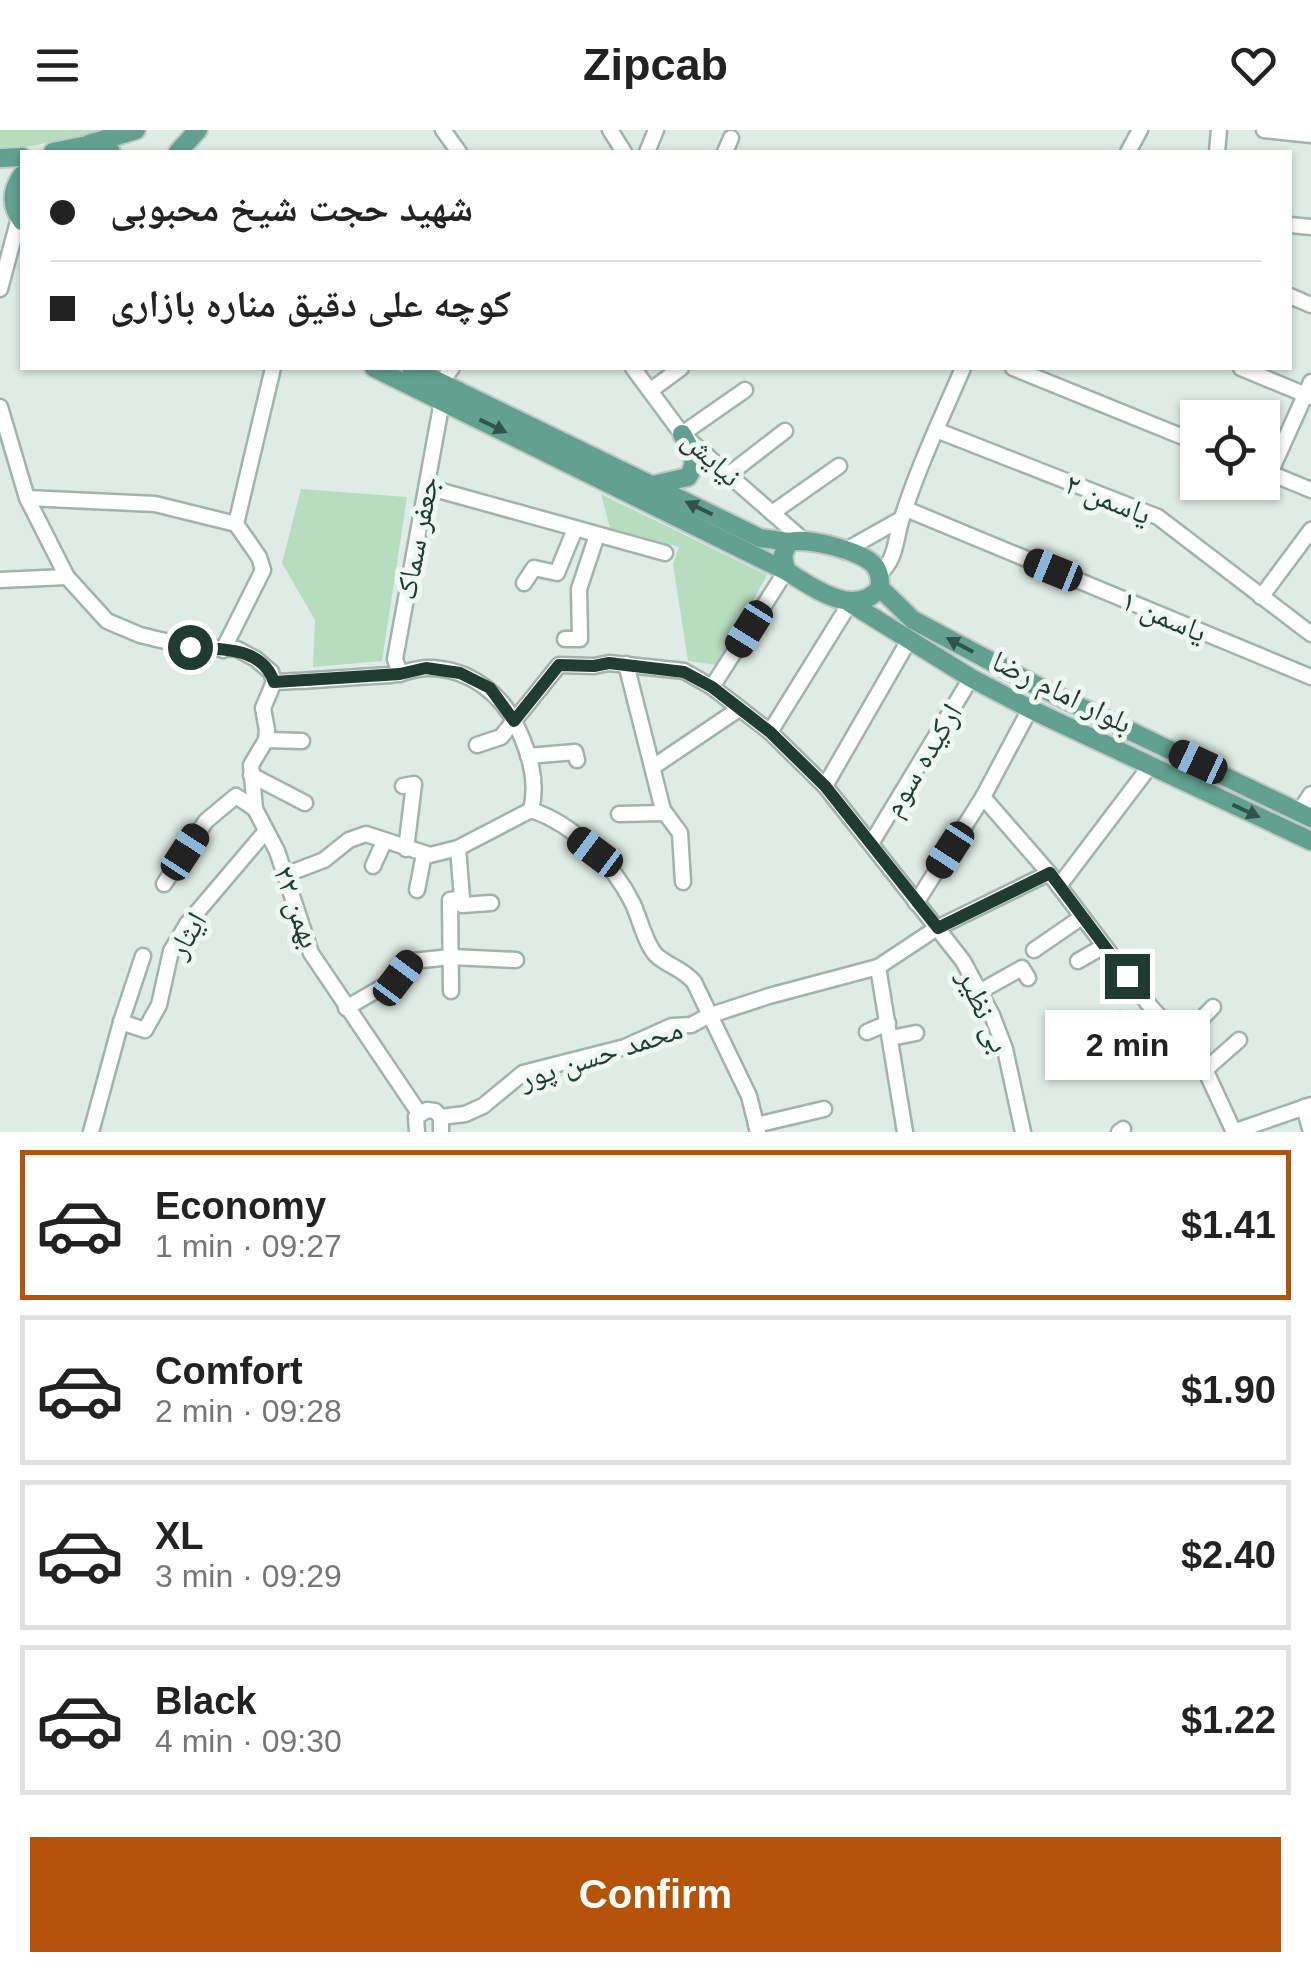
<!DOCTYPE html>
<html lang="en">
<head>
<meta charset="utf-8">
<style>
  :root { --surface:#fff; --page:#f6f6f6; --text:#222; --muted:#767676; --line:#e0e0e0; --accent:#b45309 }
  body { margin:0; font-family:Arial,"Noto Naskh Arabic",sans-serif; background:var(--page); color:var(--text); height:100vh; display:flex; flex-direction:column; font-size:38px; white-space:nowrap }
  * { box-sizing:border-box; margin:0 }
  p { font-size:32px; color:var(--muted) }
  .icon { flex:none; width:55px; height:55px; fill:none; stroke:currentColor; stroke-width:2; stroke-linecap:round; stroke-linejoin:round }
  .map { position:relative; height:1002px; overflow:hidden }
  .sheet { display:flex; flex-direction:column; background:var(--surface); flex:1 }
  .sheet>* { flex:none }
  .guide { position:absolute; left:20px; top:20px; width:1272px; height:220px; border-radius:0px; box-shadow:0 2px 8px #0004; display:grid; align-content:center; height:220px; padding:0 30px; background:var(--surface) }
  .buttons { position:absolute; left:1180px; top:270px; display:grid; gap:20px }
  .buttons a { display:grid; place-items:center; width:100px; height:100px; border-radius:0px; background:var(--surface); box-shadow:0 2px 8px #0004; font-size:50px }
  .end { position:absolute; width:45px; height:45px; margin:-22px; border:12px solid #1f3b32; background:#fff; box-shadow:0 0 0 5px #fff }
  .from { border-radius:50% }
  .bubble { position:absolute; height:70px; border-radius:0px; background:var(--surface); box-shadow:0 2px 8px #0004; font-size:32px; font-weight:800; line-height:70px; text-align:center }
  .car { position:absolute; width:30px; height:60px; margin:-30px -15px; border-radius:12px; box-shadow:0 0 8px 2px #0007; background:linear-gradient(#222 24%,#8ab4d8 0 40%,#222 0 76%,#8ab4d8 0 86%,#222 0) }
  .guide b { display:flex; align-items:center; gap:35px; height:95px; font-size:38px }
  .guide b+b { border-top:2px solid var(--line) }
  .guide i { width:25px; height:25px; background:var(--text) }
  ul { padding:18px 0 0; list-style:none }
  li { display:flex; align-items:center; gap:30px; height:150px; margin:0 20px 15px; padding:0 10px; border:5px solid var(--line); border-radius:0px }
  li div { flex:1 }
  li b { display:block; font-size:38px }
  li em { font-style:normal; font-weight:800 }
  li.on { border-color:var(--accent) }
  li>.icon { width:90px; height:90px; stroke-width:1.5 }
  .action { display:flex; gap:20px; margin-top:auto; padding:20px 30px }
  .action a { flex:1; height:115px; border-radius:0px; background:var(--accent); color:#fff; font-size:40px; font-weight:800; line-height:115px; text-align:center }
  header { display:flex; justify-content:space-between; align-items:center; height:130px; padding:0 30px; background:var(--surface); font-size:45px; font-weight:800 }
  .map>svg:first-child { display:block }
  .green { fill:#b7ddbf }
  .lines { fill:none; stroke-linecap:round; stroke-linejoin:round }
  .minor-casing { stroke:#a2b3ac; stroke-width:19 }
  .major-casing { stroke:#c0c8c6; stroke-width:22 }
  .minor { stroke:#fff; stroke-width:14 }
  .major { stroke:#62a18f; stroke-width:18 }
  .oneway { fill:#305449 }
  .route { stroke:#1f3b32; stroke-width:12 }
  .labels { text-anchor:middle; stroke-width:10; stroke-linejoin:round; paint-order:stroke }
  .street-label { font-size:30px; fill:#1f3b32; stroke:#eff7f3 }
</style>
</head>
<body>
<header><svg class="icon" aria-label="menu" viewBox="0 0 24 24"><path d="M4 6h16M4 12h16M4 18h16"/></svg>Zipcab<svg class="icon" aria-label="heart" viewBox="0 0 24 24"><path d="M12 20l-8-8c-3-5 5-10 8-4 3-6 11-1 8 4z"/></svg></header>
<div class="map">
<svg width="1311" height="1002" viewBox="0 0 1311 1002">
  <rect width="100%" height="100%" fill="#dfebe5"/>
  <g class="green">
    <path d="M0 0H108L31 16 0 17Z"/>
    <path d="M301 359 407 367 382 531 313 537 315 490 282 433Z"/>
    <path d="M601 364 767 445 717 535 688 531 673 434 679 417 610 398Z"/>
  </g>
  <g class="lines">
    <defs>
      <g id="minor">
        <path d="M443 0 459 22"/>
        <path d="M610 0 624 22"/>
        <path d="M1264 0 1311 5"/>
        <path d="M647 22 656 0"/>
        <path d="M725 22 731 8"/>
        <path d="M1128 22 1140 0"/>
        <path d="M1217 22 1219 0"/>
        <path d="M1290 95 1311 97"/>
        <path d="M0 159 19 88"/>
        <path d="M1290 166 1311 175"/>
        <path d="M633 238 682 304 802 409"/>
        <path d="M1013 238 1198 313"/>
        <path d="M1241 238 1311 267"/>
        <path d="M441 252 452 238"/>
        <path d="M651 260 681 238"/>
        <path d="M0 277 27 368 67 447 107 491 140 505 190 517 237 519 256 529 271 542 274 552C313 551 351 547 390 545 403 544 415 538 428 538 468 538 502 563 518 599 530 625 538 652 531 680"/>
        <path d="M936 300 1158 387 1311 504"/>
        <path d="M682 304 745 260"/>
        <path d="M1265 341 1311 360"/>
        <path d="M1270 343 1311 252"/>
        <path d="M728 345 785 301"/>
        <path d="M427 357 665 423"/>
        <path d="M27 368 155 374 236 394 273 238"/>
        <path d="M906 379 1311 547"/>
        <path d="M772 383 839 336"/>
        <path d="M844 421 901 389"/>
        <path d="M879 444C897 429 895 409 902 388 918 337 942 287 963 238"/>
        <path d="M0 450 67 447"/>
        <path d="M524 453 534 438 557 443 575 399"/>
        <path d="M1261 467 1311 400"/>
        <path d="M565 509H580L579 459 597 405"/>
        <path d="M223 520 263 440 259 427 236 394"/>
        <path d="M626 534 663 680 680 703 683 752"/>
        <path d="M400 544 395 529 442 271"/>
        <path d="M274 552 263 578 267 600 266 610 251 635 255 679 277 721 311 823 419 983"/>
        <path d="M712 557 786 441"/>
        <path d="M770 602 850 473"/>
        <path d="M266 610 302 611"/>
        <path d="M477 615 501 607 559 535 594 536 609 533 684 541 712 557 770 602 825 656 963 831 992 885 1005 919 1023 1002"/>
        <path d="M528 626 575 622 577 630"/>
        <path d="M653 637 739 579"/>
        <path d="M251 645 305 673"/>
        <path d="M403 656 414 654 406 719"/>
        <path d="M825 656 909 510"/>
        <path d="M983 667 1049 743 1150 876 1203 935 1234 1002"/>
        <path d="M531 680C574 694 614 735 633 774 640 789 645 813 656 825 666 835 682 838 694 852L749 966 758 1002"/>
        <path d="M1299 682 1311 664"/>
        <path d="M619 684 665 683"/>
        <path d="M872 712 971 548"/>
        <path d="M373 736 384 712"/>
        <path d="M285 745 324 730 349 710 366 704 430 725 458 718 531 680"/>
        <path d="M164 754 206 691 236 666 255 679"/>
        <path d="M1059 756 1150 636"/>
        <path d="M417 760 424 724"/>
        <path d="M462 768V775L491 773"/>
        <path d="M916 773 983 667 1030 579"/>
        <path d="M1034 820 1082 787"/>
        <path d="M1078 831 1104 816"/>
        <path d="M878 837 905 1002"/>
        <path d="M451 861 450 770 462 768 458 718"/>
        <path d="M979 862 1022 838 1028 848"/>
        <path d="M346 878 398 848 412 831 451 827 516 830"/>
        <path d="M1120 889 1131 906 1164 891"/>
        <path d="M121 892 145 900 159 875 171 821 187 794 266 701"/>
        <path d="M867 902 888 893"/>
        <path d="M891 908 916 903"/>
        <path d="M1181 910 1213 877"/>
        <path d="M1205 940 1239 910"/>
        <path d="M1304 977 1311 1002"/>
        <path d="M441 987 465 984 483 976 523 943 625 917 672 896 691 895 708 886 769 866 878 837 937 798 1049 743"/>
        <path d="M756 995 824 979"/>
        <path d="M91 1002 121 892 143 826"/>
        <path d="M417 1002 416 987 427 980 435 981 441 987V1002"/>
        <path d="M1119 1002 1123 999"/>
        <path d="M1233 1002 1311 975"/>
      </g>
      <g id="major">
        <path d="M89 14 136 0"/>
        <path d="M53 22 82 16 111 22"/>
        <path d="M178 22 198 0"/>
        <path d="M0 28 22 27"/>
        <path d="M22 45C11 61 10 75 22 91"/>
        <path d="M374 238 786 441C813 457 854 489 880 458 880 450 880 442 874 435 862 421 807 407 789 412L783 425 786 441"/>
        <path d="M411 238 760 408 789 412"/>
        <path d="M653 355 688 347C699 331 691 320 682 304"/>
        <path d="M880 458 913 490 1041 558 1311 688"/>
        <path d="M850 473 971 548 1030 579 1311 711"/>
      </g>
    </defs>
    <use href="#minor" class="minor-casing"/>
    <use href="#major" class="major-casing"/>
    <use href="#minor" class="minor"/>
    <use href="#major" class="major"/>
  </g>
  <defs><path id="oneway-solid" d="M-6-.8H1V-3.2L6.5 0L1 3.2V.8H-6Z" transform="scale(2.5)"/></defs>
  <g class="oneway">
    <use href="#oneway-solid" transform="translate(493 296) rotate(26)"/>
    <use href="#oneway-solid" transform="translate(699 378) rotate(-154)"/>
    <use href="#oneway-solid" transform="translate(960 515) rotate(-152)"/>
    <use href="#oneway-solid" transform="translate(1246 681) rotate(25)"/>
  </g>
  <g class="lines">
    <path class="route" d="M190 517C221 520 262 516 274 552L400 544 426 538 460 543 490 558 514 591 559 535 594 536 609 533 684 542 712 557 770 602 825 656 938 798 1050 743 1127 846"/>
  </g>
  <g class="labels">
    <g class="street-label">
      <text transform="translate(712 328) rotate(43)" y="10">نیایش</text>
      <text transform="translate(1108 369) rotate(22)" y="10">یاسمن ۲</text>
      <text transform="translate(417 408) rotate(-79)" y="10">جعفر سماک</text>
      <text transform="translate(1164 486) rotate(23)" y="10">یاسمن ۱</text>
      <text transform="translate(1062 562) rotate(26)" y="10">بلوار امام رضا</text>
      <text transform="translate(922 630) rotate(-59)" y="10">ارکیده سوم</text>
      <text transform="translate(297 777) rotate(70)" y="10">۲۲ بهمن</text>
      <text transform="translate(187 805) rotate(-60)" y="10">ایثار</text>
      <text transform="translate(984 881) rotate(66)" y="10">بی نظیر</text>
      <text transform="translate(601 924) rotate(-18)" y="10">محمد حسن پور</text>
    </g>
  </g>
</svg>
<div class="buttons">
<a><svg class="icon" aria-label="locate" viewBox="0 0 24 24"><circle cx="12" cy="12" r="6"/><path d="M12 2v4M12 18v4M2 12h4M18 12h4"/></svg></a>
</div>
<i class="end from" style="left:190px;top:517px"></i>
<i class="end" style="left:1127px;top:846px"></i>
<div class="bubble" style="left:1045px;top:880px;width:165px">2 min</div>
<i class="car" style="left:1053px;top:440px;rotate:292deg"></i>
<i class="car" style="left:749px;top:499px;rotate:212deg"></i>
<i class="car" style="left:1198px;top:632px;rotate:295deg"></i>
<i class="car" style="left:950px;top:720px;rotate:213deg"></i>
<i class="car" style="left:185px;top:722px;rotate:33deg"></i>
<i class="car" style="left:595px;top:722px;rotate:307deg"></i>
<i class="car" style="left:398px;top:848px;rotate:37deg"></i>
<div class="guide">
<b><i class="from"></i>شهید حجت شیخ محبوبی</b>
<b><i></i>کوچه علی دقیق مناره بازاری</b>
</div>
</div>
<section class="sheet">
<ul>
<li class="on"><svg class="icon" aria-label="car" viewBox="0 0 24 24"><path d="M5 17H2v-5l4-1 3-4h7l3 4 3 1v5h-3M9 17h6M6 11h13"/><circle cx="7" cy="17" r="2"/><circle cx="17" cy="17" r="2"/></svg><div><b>Economy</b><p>1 min · 09:27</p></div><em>$1.41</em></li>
<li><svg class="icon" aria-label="car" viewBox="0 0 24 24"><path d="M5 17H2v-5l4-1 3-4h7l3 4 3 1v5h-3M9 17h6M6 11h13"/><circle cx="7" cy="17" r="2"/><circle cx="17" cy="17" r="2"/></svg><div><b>Comfort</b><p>2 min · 09:28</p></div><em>$1.90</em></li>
<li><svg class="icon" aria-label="car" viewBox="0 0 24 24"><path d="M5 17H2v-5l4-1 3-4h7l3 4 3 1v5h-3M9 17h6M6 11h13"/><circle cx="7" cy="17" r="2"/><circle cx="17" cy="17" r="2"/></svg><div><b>XL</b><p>3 min · 09:29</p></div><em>$2.40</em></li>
<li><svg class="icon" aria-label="car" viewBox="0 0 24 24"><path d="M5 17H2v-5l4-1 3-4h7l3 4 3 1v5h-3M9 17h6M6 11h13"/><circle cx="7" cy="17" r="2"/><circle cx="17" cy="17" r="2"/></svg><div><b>Black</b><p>4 min · 09:30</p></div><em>$1.22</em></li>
</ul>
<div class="action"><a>Confirm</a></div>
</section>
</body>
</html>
